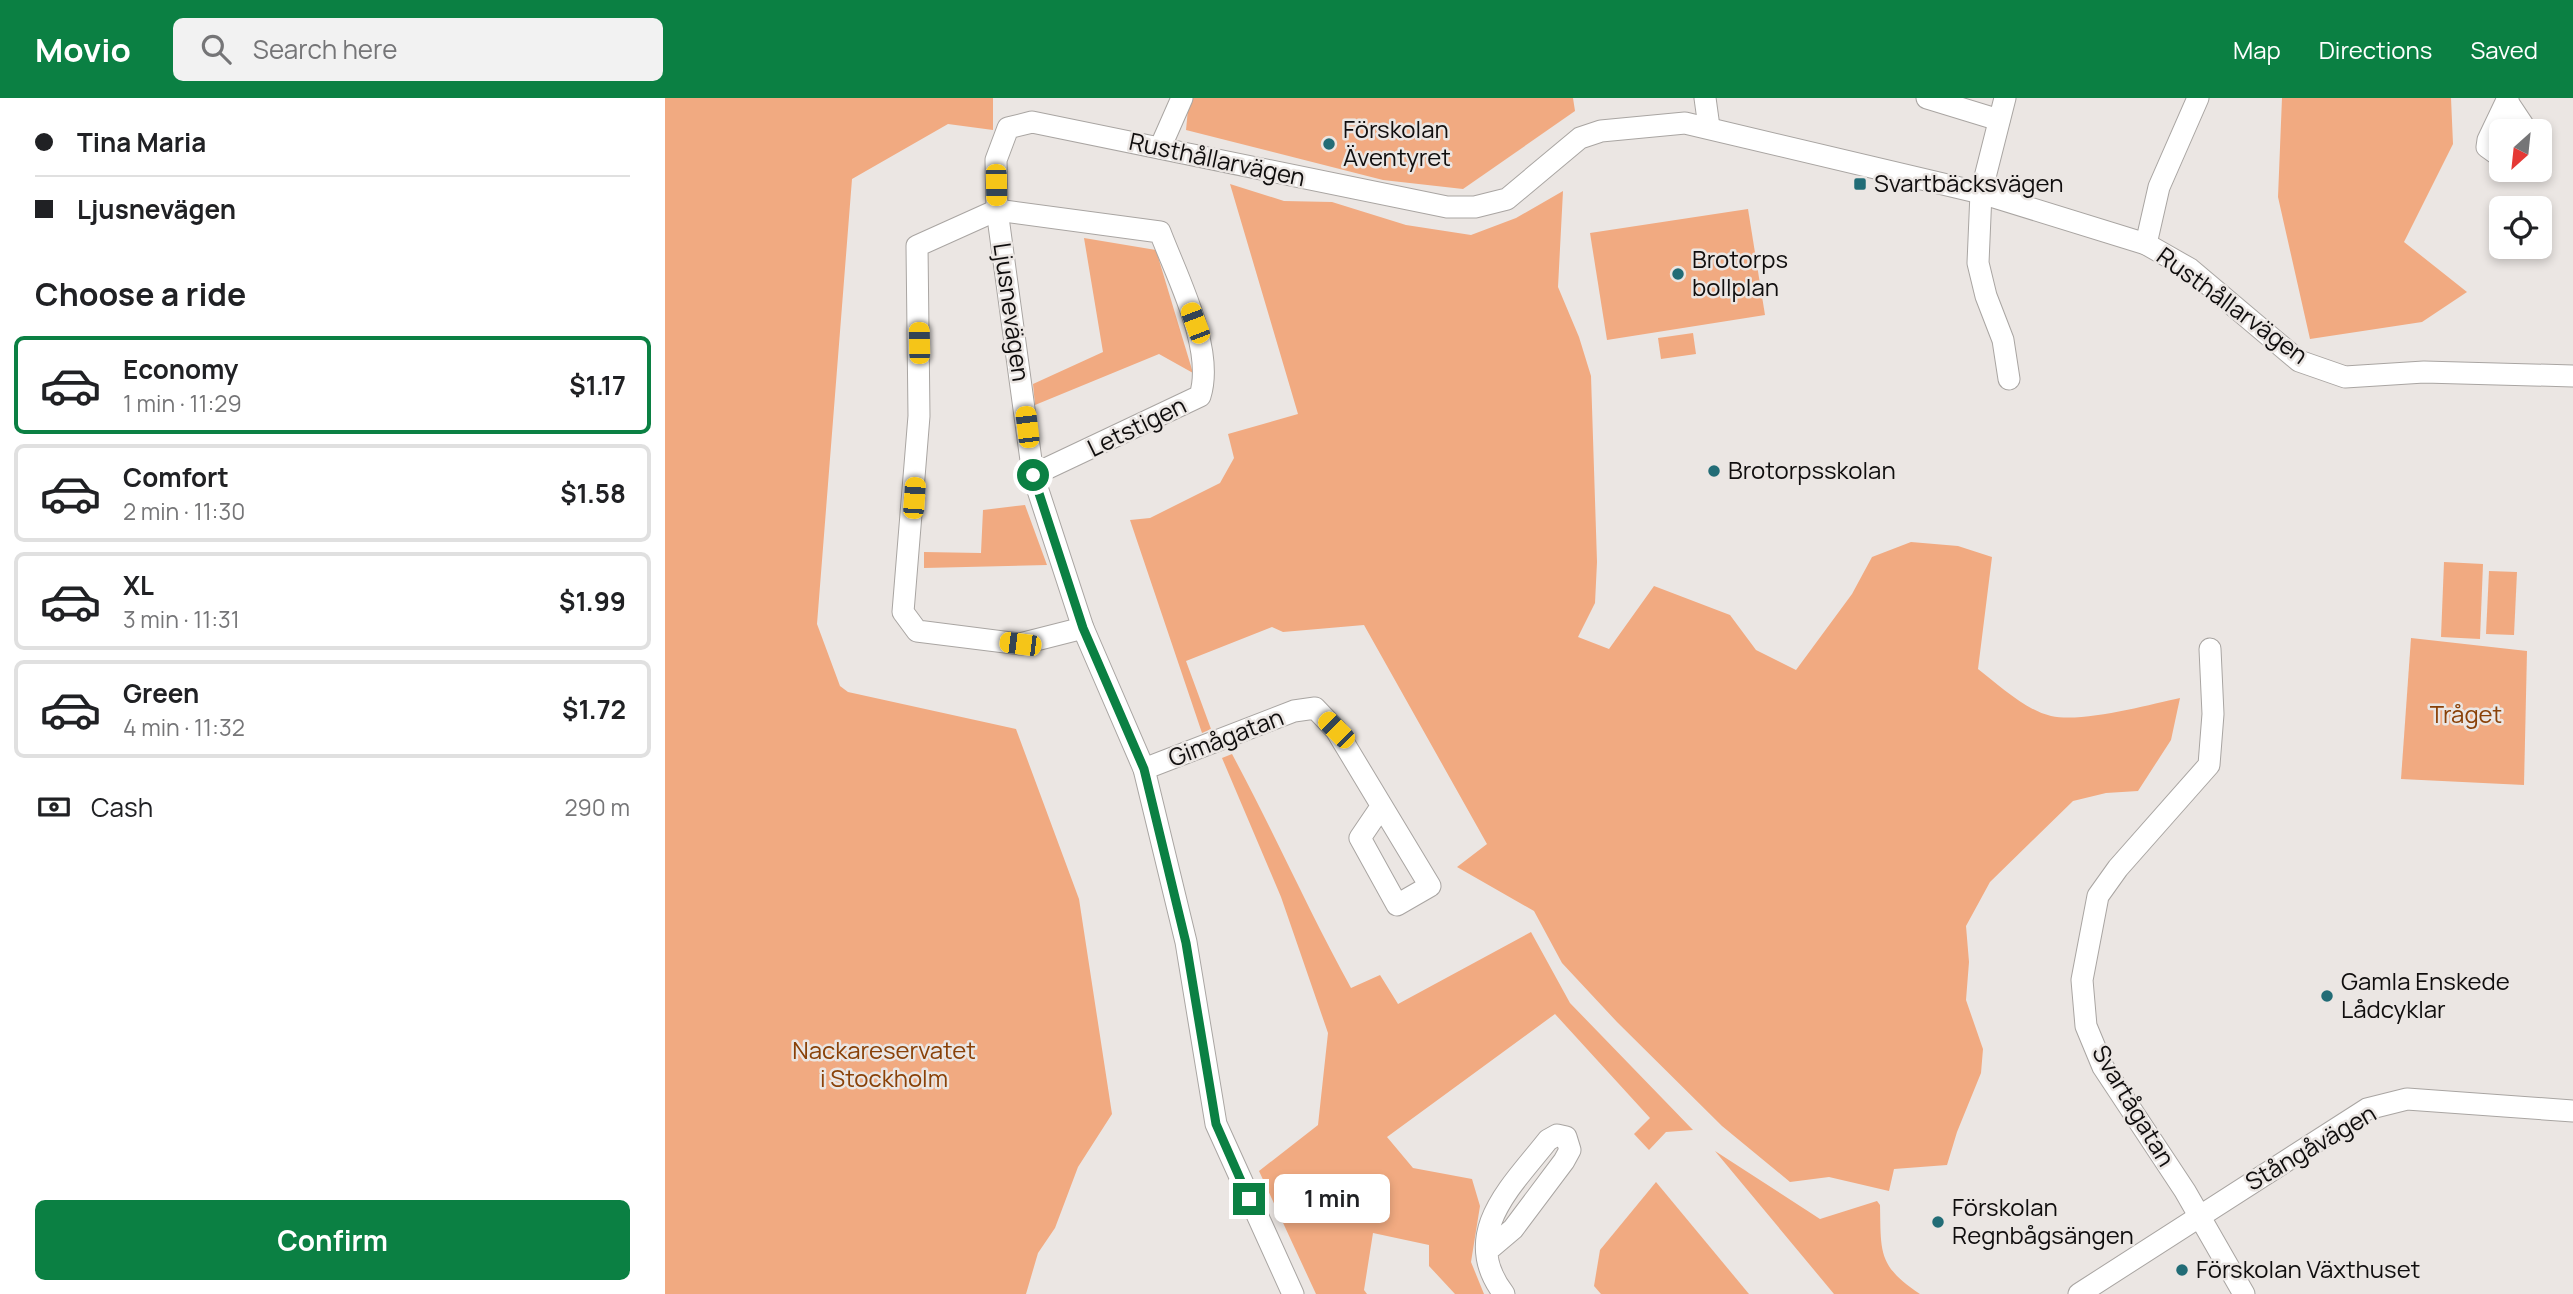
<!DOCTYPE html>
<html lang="en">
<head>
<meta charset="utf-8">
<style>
  :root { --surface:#fff; --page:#f2f2f2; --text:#202124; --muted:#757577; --line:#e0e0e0; --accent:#0b8043 }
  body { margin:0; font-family:Manrope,sans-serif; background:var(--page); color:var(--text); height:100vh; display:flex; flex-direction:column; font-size:26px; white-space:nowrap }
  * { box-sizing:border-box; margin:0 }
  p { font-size:23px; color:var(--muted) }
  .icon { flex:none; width:38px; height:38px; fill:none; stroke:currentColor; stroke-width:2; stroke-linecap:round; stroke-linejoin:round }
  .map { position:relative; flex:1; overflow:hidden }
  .panel { display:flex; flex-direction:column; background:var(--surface); width:665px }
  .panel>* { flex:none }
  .banner { display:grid; align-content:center; height:154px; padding:0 35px; background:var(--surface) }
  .needle { width:46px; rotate:207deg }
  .buttons { position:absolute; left:1824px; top:21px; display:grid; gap:14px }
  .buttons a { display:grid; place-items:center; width:63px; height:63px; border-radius:10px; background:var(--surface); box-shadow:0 4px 10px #0003; font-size:35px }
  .end { position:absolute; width:32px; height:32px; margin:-16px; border:9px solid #0b8043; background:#fff; box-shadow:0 0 0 4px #fff }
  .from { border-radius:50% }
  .bubble { position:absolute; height:49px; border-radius:10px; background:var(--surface); box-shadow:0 4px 10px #0003; font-size:23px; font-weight:700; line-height:49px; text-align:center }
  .car { position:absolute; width:21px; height:42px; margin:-21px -10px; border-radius:9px; box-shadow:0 0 5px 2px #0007; background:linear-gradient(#f5c518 24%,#345 0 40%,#f5c518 0 76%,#345 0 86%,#f5c518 0) }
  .banner b { display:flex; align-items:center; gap:24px; height:66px; font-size:26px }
  .banner b+b { border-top:2px solid var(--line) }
  .banner i { width:18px; height:18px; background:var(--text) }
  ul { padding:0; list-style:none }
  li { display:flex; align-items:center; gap:21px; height:98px; margin:0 14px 10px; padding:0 21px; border:4px solid var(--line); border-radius:10px }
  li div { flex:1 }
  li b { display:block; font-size:26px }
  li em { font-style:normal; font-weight:700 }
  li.current { border-color:var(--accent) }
  li>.icon { width:63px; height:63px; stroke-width:1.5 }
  h2 { padding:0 35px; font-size:32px; line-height:84px }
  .pay { display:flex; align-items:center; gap:18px; height:77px; padding:0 35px; font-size:26px }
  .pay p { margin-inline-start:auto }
  .action { display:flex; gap:14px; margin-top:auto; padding:14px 35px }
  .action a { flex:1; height:80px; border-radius:10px; background:var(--accent); color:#fff; font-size:28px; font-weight:700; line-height:80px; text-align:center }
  header { display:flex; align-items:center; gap:42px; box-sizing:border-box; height:98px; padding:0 35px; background:var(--accent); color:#fff }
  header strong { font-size:33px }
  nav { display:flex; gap:38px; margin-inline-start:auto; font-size:24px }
  .search { width:490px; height:63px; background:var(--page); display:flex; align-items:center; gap:18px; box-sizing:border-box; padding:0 24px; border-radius:10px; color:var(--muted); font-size:26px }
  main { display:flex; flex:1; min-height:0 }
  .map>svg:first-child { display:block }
  .green { fill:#f1aa81 }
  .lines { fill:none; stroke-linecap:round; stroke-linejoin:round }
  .street-casing { stroke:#a9a5a2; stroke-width:23 }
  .street { stroke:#fff; stroke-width:21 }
  .route { stroke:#0b8043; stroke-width:9 }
  .poi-dot { fill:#226c76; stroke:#ebe6e3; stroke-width:2.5 }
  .labels { text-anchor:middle; stroke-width:5; stroke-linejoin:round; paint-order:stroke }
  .poi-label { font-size:24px; fill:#100e0e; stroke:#ebe6e3; text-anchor:start }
  .street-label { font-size:24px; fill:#100e0e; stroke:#ebe6e3 }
  .park-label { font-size:24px; fill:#894108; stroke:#ebe6e3 }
</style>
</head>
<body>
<header>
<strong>Movio</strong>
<div class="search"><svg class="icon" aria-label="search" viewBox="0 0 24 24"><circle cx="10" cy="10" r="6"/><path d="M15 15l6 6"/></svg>Search here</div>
<nav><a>Map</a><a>Directions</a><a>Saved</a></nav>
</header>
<main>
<section class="panel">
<div class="banner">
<b><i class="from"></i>Tina Maria</b>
<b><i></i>Ljusnevägen</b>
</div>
<h2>Choose a ride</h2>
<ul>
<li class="current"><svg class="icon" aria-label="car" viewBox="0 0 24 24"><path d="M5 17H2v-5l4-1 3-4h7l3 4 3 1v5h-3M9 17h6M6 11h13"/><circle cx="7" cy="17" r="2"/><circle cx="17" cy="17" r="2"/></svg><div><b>Economy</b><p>1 min · 11:29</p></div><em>$1.17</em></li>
<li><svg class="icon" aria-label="car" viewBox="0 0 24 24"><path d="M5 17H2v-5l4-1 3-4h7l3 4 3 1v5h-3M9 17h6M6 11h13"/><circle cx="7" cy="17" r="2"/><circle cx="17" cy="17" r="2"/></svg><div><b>Comfort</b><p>2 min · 11:30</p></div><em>$1.58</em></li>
<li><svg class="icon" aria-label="car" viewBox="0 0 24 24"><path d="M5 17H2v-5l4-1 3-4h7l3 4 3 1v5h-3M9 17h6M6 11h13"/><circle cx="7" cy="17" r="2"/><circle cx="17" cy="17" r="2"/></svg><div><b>XL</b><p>3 min · 11:31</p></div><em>$1.99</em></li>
<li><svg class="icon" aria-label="car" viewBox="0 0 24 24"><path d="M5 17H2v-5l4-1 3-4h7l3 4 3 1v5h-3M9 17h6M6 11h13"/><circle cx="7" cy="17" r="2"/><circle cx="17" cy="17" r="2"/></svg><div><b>Green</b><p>4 min · 11:32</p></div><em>$1.72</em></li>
</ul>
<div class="pay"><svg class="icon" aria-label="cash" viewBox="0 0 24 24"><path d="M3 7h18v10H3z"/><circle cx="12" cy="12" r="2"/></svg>Cash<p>290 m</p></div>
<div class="action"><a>Confirm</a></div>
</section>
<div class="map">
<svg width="1908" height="1196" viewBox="0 0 1908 1196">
  <rect width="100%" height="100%" fill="#ebe6e3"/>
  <g class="green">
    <path d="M0 0H328V32L283 26 187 81 152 526 175 588 183 594 351 631 414 801 447 1016 413 1069 390 1130 373 1155 361 1196H0Z"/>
    <path d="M524 0H908L910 13 798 91 718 82 521 32Z"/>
    <path d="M1617 0H1786L1788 46 1739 144 1802 194 1757 224 1645 241 1613 99Z"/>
    <path d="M565 86 619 103 667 104 741 127 806 137 851 120 898 93 893 189 914 239 926 278 932 464 930 505 913 539 944 551 989 488 1065 517 1091 552 1131 572 1187 496 1207 459 1246 444 1293 448 1327 459 1313 571C1334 587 1360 612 1386 618 1418 625 1482 607 1515 600L1506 642 1473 693 1441 695 1408 703 1325 784 1301 828 1304 864 1301 902 1318 951 1316 975 1292 1034 1282 1067 1229 1071 1224 1093 1164 1079 1125 1084 1057 1028 952 924 897 865 869 813 792 769 822 746 699 527 618 534 607 529 521 563 546 631 537 635 465 422 485 420 555 385 569 360 563 336 633 316Z"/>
    <path d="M1083 111 1100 217 942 242 925 135Z"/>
    <path d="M419 140 491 152 528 275 494 256 370 307 368 286 438 254Z"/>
    <path d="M1028 235 1031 256 996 261 993 240Z"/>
    <path d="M360 407 382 467 259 470V454L316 455 318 412Z"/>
    <path d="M1779 464 1818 466 1815 541 1776 539Z"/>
    <path d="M1824 473 1852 474 1849 537 1821 536Z"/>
    <path d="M1746 540 1862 553 1859 687 1736 681Z"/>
    <path d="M567 656C609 734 644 814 686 890L715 877 733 906 866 834 905 905 1028 1032 1001 1034 984 1052 969 1036 985 1020 890 916 722 1039 748 1070 807 1081 815 1108 806 1164 819 1196H790L764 1168V1147L708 1135 699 1192 702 1196H651L594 1073 653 1027 663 935 616 799 557 660Z"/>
    <path d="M1050 1053 1155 1121 1212 1103 1215 1107C1216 1155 1213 1168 1255 1196H1169Z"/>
    <path d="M991 1084 1084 1196H936L929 1188 935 1152Z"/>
  </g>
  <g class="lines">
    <defs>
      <g id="street">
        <path d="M1040 0 1044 29"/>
        <path d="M1262 0 1334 22"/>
        <path d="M1340 0 1316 95 1313 165 1321 198 1338 242 1344 281"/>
        <path d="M1842 3 1862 33"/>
        <path d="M495 50 517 0"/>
        <path d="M1836 59 1822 49 1823 42 1843 0"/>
        <path d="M1481 146 1494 89 1533 0"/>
        <path d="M368 377 535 298C550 251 512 179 495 134L332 112 252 148 254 318 238 514 252 533 355 546 418 530"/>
        <path d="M1545 551 1548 616 1544 667 1453 770 1433 798 1417 882 1421 928 1438 969 1520 1093 1579 1196"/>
        <path d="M479 671 629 613 650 610 671 632 765 788 732 807 695 740 716 709"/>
        <path d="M822 1153 848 1131 899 1063 905 1052 901 1039 892 1037 883 1042C847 1088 793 1136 839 1196"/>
        <path d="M628 1196 551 1026 521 844 479 671 418 530 368 377 332 112 331 62 343 30 367 24 782 109H810L842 101 915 40 936 33 1020 25 1316 95 1481 146 1525 171 1634 263 1680 279 1759 274 1908 278"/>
        <path d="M1414 1196 1702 1011 1742 1001 1908 1013"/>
      </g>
    </defs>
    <use href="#street" class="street-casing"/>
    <use href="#street" class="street"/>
  </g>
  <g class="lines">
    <path class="route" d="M368 377 418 530 479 671 521 845 551 1026 584 1101"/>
  </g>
  <g class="poi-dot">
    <circle cx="664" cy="46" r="7"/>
    <rect x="1188" y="79" width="14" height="14" rx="3.5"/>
    <circle cx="1013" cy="176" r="7"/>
    <circle cx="1049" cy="373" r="7"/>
    <circle cx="1662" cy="898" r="7"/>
    <circle cx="1273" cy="1124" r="7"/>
    <circle cx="1517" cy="1172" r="7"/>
  </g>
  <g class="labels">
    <g class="poi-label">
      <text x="678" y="40">Förskolan<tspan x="678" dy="28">Äventyret</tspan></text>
      <text x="1209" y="94">Svartbäcksvägen</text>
      <text x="1027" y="170">Brotorps<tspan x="1027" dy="28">bollplan</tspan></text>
      <text x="1063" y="381">Brotorpsskolan</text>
      <text x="1676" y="892">Gamla Enskede<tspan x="1676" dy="28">Lådcyklar</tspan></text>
      <text x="1287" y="1118">Förskolan<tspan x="1287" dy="28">Regnbågsängen</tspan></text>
      <text x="1531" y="1180">Förskolan Växthuset</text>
    </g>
    <g class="street-label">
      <text transform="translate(552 62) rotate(12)" y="8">Rusthållarvägen</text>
      <text transform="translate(1567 208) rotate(36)" y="8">Rusthållarvägen</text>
      <text transform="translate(346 214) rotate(82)" y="8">Ljusnevägen</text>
      <text transform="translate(472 329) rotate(-26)" y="8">Letstigen</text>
      <text transform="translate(561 640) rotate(-21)" y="8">Gimågatan</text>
      <text transform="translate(1468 1008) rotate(59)" y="8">Svartågatan</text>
      <text transform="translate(1646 1050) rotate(-30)" y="8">Stångåvägen</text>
    </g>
    <g class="park-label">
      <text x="1801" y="625">Tråget</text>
      <text x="219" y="961">Nackareservatet<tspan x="219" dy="28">i Stockholm</tspan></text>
    </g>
  </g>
</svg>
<div class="buttons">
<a><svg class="needle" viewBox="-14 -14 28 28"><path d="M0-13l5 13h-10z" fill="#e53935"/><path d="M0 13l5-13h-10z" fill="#757577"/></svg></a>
<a><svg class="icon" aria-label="locate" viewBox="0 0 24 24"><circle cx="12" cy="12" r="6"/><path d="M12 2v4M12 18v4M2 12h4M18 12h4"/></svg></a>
</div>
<i class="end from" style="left:368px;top:377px"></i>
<i class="end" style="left:584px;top:1101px"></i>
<div class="bubble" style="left:609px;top:1076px;width:116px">1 min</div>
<i class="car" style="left:331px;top:87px;rotate:179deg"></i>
<i class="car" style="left:530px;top:225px;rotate:339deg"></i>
<i class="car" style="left:254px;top:245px;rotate:359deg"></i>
<i class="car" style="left:362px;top:329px;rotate:353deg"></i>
<i class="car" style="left:249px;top:400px;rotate:4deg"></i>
<i class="car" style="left:355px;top:546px;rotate:277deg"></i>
<i class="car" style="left:671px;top:632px;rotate:315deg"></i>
</div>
</main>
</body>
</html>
